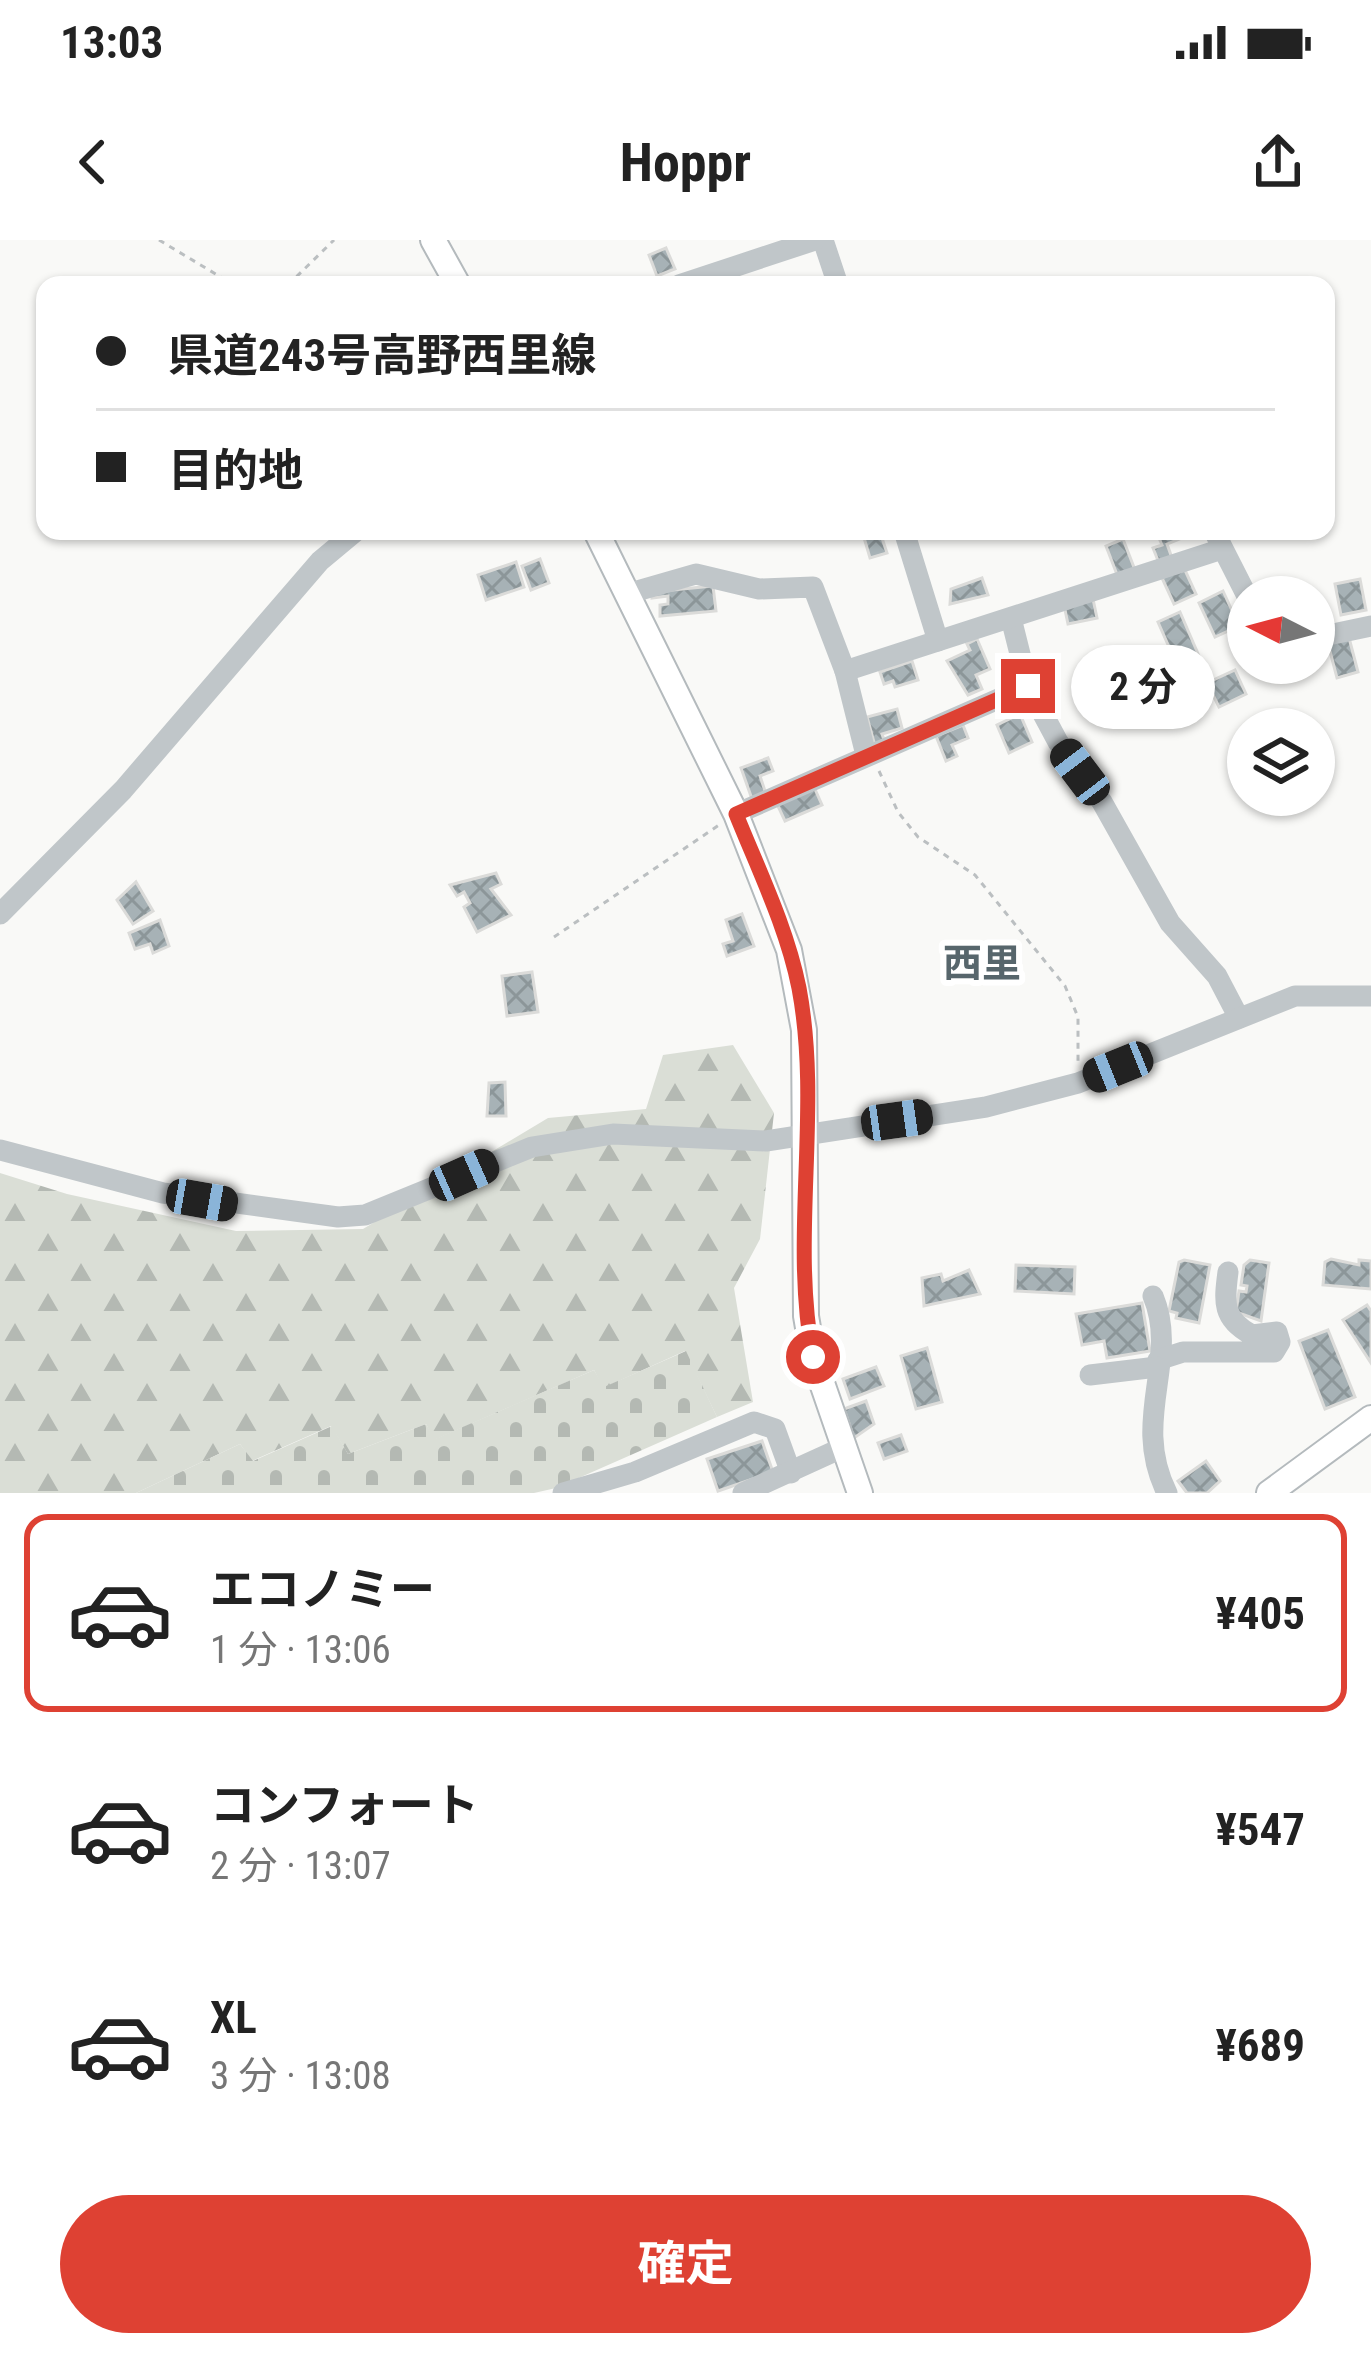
<!DOCTYPE html>
<html lang="ja">
<head>
<meta charset="utf-8">
<style>
  :root { --surface:#fff; --page:#f6f6f6; --text:#222; --muted:#767676; --line:#e0e0e0; --accent:#de4133 }
  body { margin:0; font-family:"Roboto Condensed","Noto Sans JP",sans-serif; background:var(--page); color:var(--text); height:100vh; display:flex; flex-direction:column; font-size:45px; white-space:nowrap }
  * { box-sizing:border-box; margin:0 }
  p { font-size:39px; color:var(--muted) }
  .icon { flex:none; width:66px; height:66px; fill:none; stroke:currentColor; stroke-width:2; stroke-linecap:round; stroke-linejoin:round }
  .map { position:relative; height:1253px; overflow:hidden }
  .side { display:flex; flex-direction:column; background:var(--surface); flex:1 }
  .side>* { flex:none }
  .top-card { position:absolute; left:36px; top:36px; width:1299px; height:264px; border-radius:24px; box-shadow:0 3px 9px #0004; display:grid; align-content:center; height:264px; padding:0 60px; background:var(--surface) }
  .needle { width:78px; rotate:276deg }
  .controls { position:absolute; left:1227px; top:336px; display:grid; gap:24px }
  .controls a { display:grid; place-items:center; width:108px; height:108px; border-radius:50%; background:var(--surface); box-shadow:0 3px 9px #0004; font-size:60px }
  .end { position:absolute; width:54px; height:54px; margin:-27px; border:15px solid #de4133; background:#fff; box-shadow:0 0 0 6px #fff }
  .from { border-radius:50% }
  .bubble { position:absolute; height:84px; border-radius:42px; background:var(--surface); box-shadow:0 3px 9px #0004; font-size:39px; font-weight:700; line-height:84px; text-align:center }
  .car { position:absolute; width:36px; height:72px; margin:-36px -18px; border-radius:15px; box-shadow:0 0 9px 3px #0007; background:linear-gradient(#222 24%,#8ab4d8 0 40%,#222 0 76%,#8ab4d8 0 86%,#222 0) }
  .top-card b { display:flex; align-items:center; gap:42px; height:114px; font-size:45px }
  .top-card b+b { border-top:3px solid var(--line) }
  .top-card i { width:30px; height:30px; background:var(--text) }
  ul { padding:21px 0 0; list-style:none }
  li { display:flex; align-items:center; gap:36px; height:198px; margin:0 24px 18px; padding:0 36px; border:6px solid transparent; border-radius:24px }
  li div { flex:1 }
  li b { display:block; font-size:45px }
  li em { font-style:normal; font-weight:700 }
  li.active { border-color:var(--accent) }
  li>.icon { width:108px; height:108px; stroke-width:1.5 }
  .primary-button { display:flex; gap:24px; margin-top:auto; padding:24px 60px }
  .primary-button a { flex:1; height:138px; border-radius:72px; background:var(--accent); color:#fff; font-size:48px; font-weight:700; line-height:138px; text-align:center }
  .status { display:flex; justify-content:space-between; align-items:center; height:84px; padding:0 60px; background:var(--surface); direction:ltr }
  .status svg { height:33px; fill:currentColor }
  header { display:flex; justify-content:space-between; align-items:center; height:156px; padding:0 60px; background:var(--surface); font-size:54px; font-weight:700 }
  .map>svg:first-child { display:block }
  .forest { fill:url(#forest-firs) }
  .cemetery { fill:url(#cemetery-stones) }
  .building { fill:url(#building-cross-hatch); stroke:#dbdbd9; stroke-width:3 }
  .lines { fill:none; stroke-linecap:round; stroke-linejoin:round }
  .major-casing { stroke:#b4babd; stroke-width:28 }
  .path { stroke:#bbbfc1; stroke-width:3; stroke-dasharray:6 6; stroke-linecap:butt }
  .minor { stroke:#c0c6c9; stroke-width:21 }
  .major { stroke:#fff; stroke-width:24 }
  .route { stroke:#de4133; stroke-width:15 }
  .labels { text-anchor:middle; stroke-width:12; stroke-linejoin:round; paint-order:stroke }
  .neighbourhood-label { font-size:39px; font-weight:bold; fill:#57666c; stroke:#fff }
</style>
</head>
<body>
<div class="status"><b>13:03</b><svg viewBox="0 0 49 12"><path d="M0 12V9h3v3zM5 12V6h3v6zM10 12V3h3v9zM15 12V0h3v12zM26 1h20v11H26zM47 4h2v5h-2z"/></svg></div>
<header><svg class="icon" aria-label="back" viewBox="0 0 24 24"><path d="M15 5l-7 7 7 7"/></svg>Hoppr<svg class="icon" aria-label="share" viewBox="0 0 24 24"><path d="M12 15V3M7 8l5-5 5 5M5 13v7h14v-7"/></svg></header>
<div class="map">
<svg width="1371" height="1253" viewBox="0 0 1371 1253">
  <defs>
    <pattern id="forest-firs" width="22" height="20" patternUnits="userSpaceOnUse" patternTransform="scale(3)"><rect width="22" height="20" fill="#daded6"/><path d="M5 1l3.5 6h-7zM16 11l3.5 6h-7z" fill="#b4b9b3"/></pattern>
    <pattern id="cemetery-stones" width="16" height="16" patternUnits="userSpaceOnUse" patternTransform="scale(3)"><rect width="16" height="16" fill="#daded6"/><path d="M2 7V4a2 2 0 0 1 4 0v3zM10 15v-3a2 2 0 0 1 4 0v3z" fill="#b4b9b3"/></pattern>
    <pattern id="building-cross-hatch" width="8" height="8" patternUnits="userSpaceOnUse" patternTransform="scale(3)"><rect width="8" height="8" fill="#a7b2b6"/><path d="M0 0l8 8M0 8l8-8" fill="none" stroke="#8c9699"/></pattern>
  </defs>
  <rect width="100%" height="100%" fill="#f9f9f7"/>
  <path class="forest" d="M733 805 774 873 760 999 734 1048 753 1162 717 1177 685 1111 603 1148 594 1130 434 1200 426 1184 348 1214 331 1186 252 1221 240 1204 136 1253H0V933L67 954 236 991 363 989 548 878 646 869 663 815Z"/>
  <path class="cemetery" d="M686 1111 717 1177 556 1248 534 1253H136L240 1204 253 1221 332 1186 348 1214 426 1184 435 1199 594 1130 604 1147Z"/>
  <g class="building">
    <path d="M666 8 675 29 657 36 649 15Z"/>
    <path d="M862 291H896L897 294 882 298 887 313 870 318Z"/>
    <path d="M1156 291H1179L1182 298 1167 304 1172 318 1159 323 1153 308 1162 305Z"/>
    <path d="M1123 299 1135 330 1118 337 1106 306Z"/>
    <path d="M540 319 549 343 531 350 522 326Z"/>
    <path d="M516 322 524 347 486 360 478 335Z"/>
    <path d="M1184 328 1196 354 1174 364 1162 338Z"/>
    <path d="M982 338 988 355 950 364 951 349Z"/>
    <path d="M1360 339 1366 370 1341 375 1335 344Z"/>
    <path d="M713 346 716 371 660 376V365L668 364V356L652 358V352Z"/>
    <path d="M1223 351 1239 386 1215 397 1199 363Z"/>
    <path d="M1093 359 1097 378 1068 384 1064 365Z"/>
    <path d="M1180 372 1202 423 1180 432 1158 382Z"/>
    <path d="M1348 394 1358 432 1337 438 1327 400Z"/>
    <path d="M977 399 990 429 976 435 982 449 968 455 947 421 970 410 967 404Z"/>
    <path d="M912 421 918 440 895 447 893 441 884 444 880 432Z"/>
    <path d="M1235 430 1246 454 1219 467 1207 443Z"/>
    <path d="M897 469 902 488 882 494 885 503 875 506 867 477Z"/>
    <path d="M1020 474 1032 502 1009 513 997 485Z"/>
    <path d="M963 485 968 498 952 505 957 516 946 521 936 496Z"/>
    <path d="M768 518 773 531 760 536 766 554 752 559 741 528Z"/>
    <path d="M814 547 822 565 785 581 777 564Z"/>
    <path d="M496 633 501 644 491 649 511 675 477 692 464 667 470 663 464 652 457 656 450 645Z"/>
    <path d="M136 642 153 671 133 684 117 660Z"/>
    <path d="M742 674 754 706 727 716 723 704 733 701 726 680Z"/>
    <path d="M160 680 169 706 153 713 150 704 135 709 129 693Z"/>
    <path d="M532 732 538 772 507 776 502 736Z"/>
    <path d="M505 842 506 876H487L489 843Z"/>
    <path d="M1331 1019 1359 1025V1020L1371 1021V1049L1323 1045 1325 1022Z"/>
    <path d="M1184 1020 1210 1025 1199 1083 1176 1078 1177 1073 1169 1071 1179 1022Z"/>
    <path d="M1250 1020 1269 1023 1261 1081 1236 1072 1239 1051 1246 1052 1247 1046 1241 1045 1244 1025Z"/>
    <path d="M1016 1025 1075 1027 1074 1054 1015 1051Z"/>
    <path d="M969 1030 980 1054 924 1066 922 1038 941 1034 943 1041Z"/>
    <path d="M1142 1063 1150 1111 1107 1118 1104 1101 1082 1105 1076 1074Z"/>
    <path d="M1367 1065 1371 1071V1123L1343 1080Z"/>
    <path d="M1328 1090 1355 1157 1325 1169 1299 1101Z"/>
    <path d="M927 1108 942 1162 916 1169 901 1116Z"/>
    <path d="M876 1127 884 1146 850 1159 843 1139Z"/>
    <path d="M866 1161 874 1184 854 1198 844 1169Z"/>
    <path d="M901 1195 907 1211 884 1219 878 1203Z"/>
    <path d="M762 1201 773 1232 718 1251 707 1219Z"/>
    <path d="M1206 1221 1220 1241 1207 1253H1187L1178 1241Z"/>
  </g>
  <g class="lines">
    <defs>
      <g id="major">
        <path d="M433 0 458 45"/>
        <path d="M596 291 736 574 789 710 804 790 806 1076 813 1117 860 1253"/>
        <path d="M1269 1253 1371 1178"/>
      </g>
    </defs>
    <use href="#major" class="major-casing"/>
    <g class="path">
      <path d="M159 0 234 45"/>
      <path d="M288 45 334 0"/>
      <path d="M879 531 898 572 918 597 975 635 1065 746 1078 777V823"/>
      <path d="M554 697 719 585"/>
    </g>
    <g class="minor">
      <path d="M823 0 838 45"/>
      <path d="M679 45 815 0"/>
      <path d="M904 291 938 401"/>
      <path d="M1214 291 1248 358"/>
      <path d="M630 353 696 334 759 349 813 347 845 431 866 515"/>
      <path d="M1011 378 1028 446 1058 502 1102 562 1170 683 1217 736 1239 778"/>
      <path d="M1314 398 1371 386"/>
      <path d="M845 431 1222 309"/>
      <path d="M736 574 1028 446"/>
      <path d="M0 674 123 550 320 321 356 291"/>
      <path d="M0 910 163 953 338 977 365 975 532 907 613 894 766 901 986 867 1078 843 1295 756H1371"/>
      <path d="M1153 1056C1180 1120 1130 1179 1167 1253"/>
      <path d="M1158 1120 1183 1112H1274L1280 1102 1277 1092 1252 1095C1222 1079 1224 1062 1228 1032"/>
      <path d="M1090 1135 1157 1127"/>
      <path d="M563 1253 635 1232 754 1182 775 1189 791 1233"/>
      <path d="M743 1253 844 1207"/>
    </g>
    <use href="#major" class="major"/>
  </g>
  <g class="lines">
    <path class="route" d="M813 1117C790 994 822 871 799 748 787 688 759 631 736 574L1028 446"/>
  </g>
  <g class="labels">
    <g class="neighbourhood-label">
      <text x="982" y="737">西里</text>
    </g>
  </g>
</svg>
<div class="controls">
<a><svg class="needle" viewBox="-14 -14 28 28"><path d="M0-13l5 13h-10z" fill="#e53935"/><path d="M0 13l5-13h-10z" fill="#767676"/></svg></a>
<a><svg class="icon" aria-label="layers" viewBox="0 0 24 24"><path d="M12 4l9 5-9 5-9-5zM3 14l9 5 9-5"/></svg></a>
</div>
<i class="end from" style="left:813px;top:1117px"></i>
<i class="end" style="left:1028px;top:446px"></i>
<div class="bubble" style="left:1071px;top:405px;width:144px">2 分</div>
<i class="car" style="left:1080px;top:532px;rotate:323deg"></i>
<i class="car" style="left:1118px;top:827px;rotate:248deg"></i>
<i class="car" style="left:897px;top:880px;rotate:82deg"></i>
<i class="car" style="left:464px;top:935px;rotate:66deg"></i>
<i class="car" style="left:202px;top:960px;rotate:100deg"></i>
<div class="top-card">
<b><i class="from"></i>県道243号高野西里線</b>
<b><i></i>目的地</b>
</div>
</div>
<section class="side">
<ul>
<li class="active"><svg class="icon" aria-label="car" viewBox="0 0 24 24"><path d="M5 17H2v-5l4-1 3-4h7l3 4 3 1v5h-3M9 17h6M6 11h13"/><circle cx="7" cy="17" r="2"/><circle cx="17" cy="17" r="2"/></svg><div><b>エコノミー</b><p>1 分 · 13:06</p></div><em>¥405</em></li>
<li><svg class="icon" aria-label="car" viewBox="0 0 24 24"><path d="M5 17H2v-5l4-1 3-4h7l3 4 3 1v5h-3M9 17h6M6 11h13"/><circle cx="7" cy="17" r="2"/><circle cx="17" cy="17" r="2"/></svg><div><b>コンフォート</b><p>2 分 · 13:07</p></div><em>¥547</em></li>
<li><svg class="icon" aria-label="car" viewBox="0 0 24 24"><path d="M5 17H2v-5l4-1 3-4h7l3 4 3 1v5h-3M9 17h6M6 11h13"/><circle cx="7" cy="17" r="2"/><circle cx="17" cy="17" r="2"/></svg><div><b>XL</b><p>3 分 · 13:08</p></div><em>¥689</em></li>
</ul>
<div class="primary-button"><a>確定</a></div>
</section>
</body>
</html>
